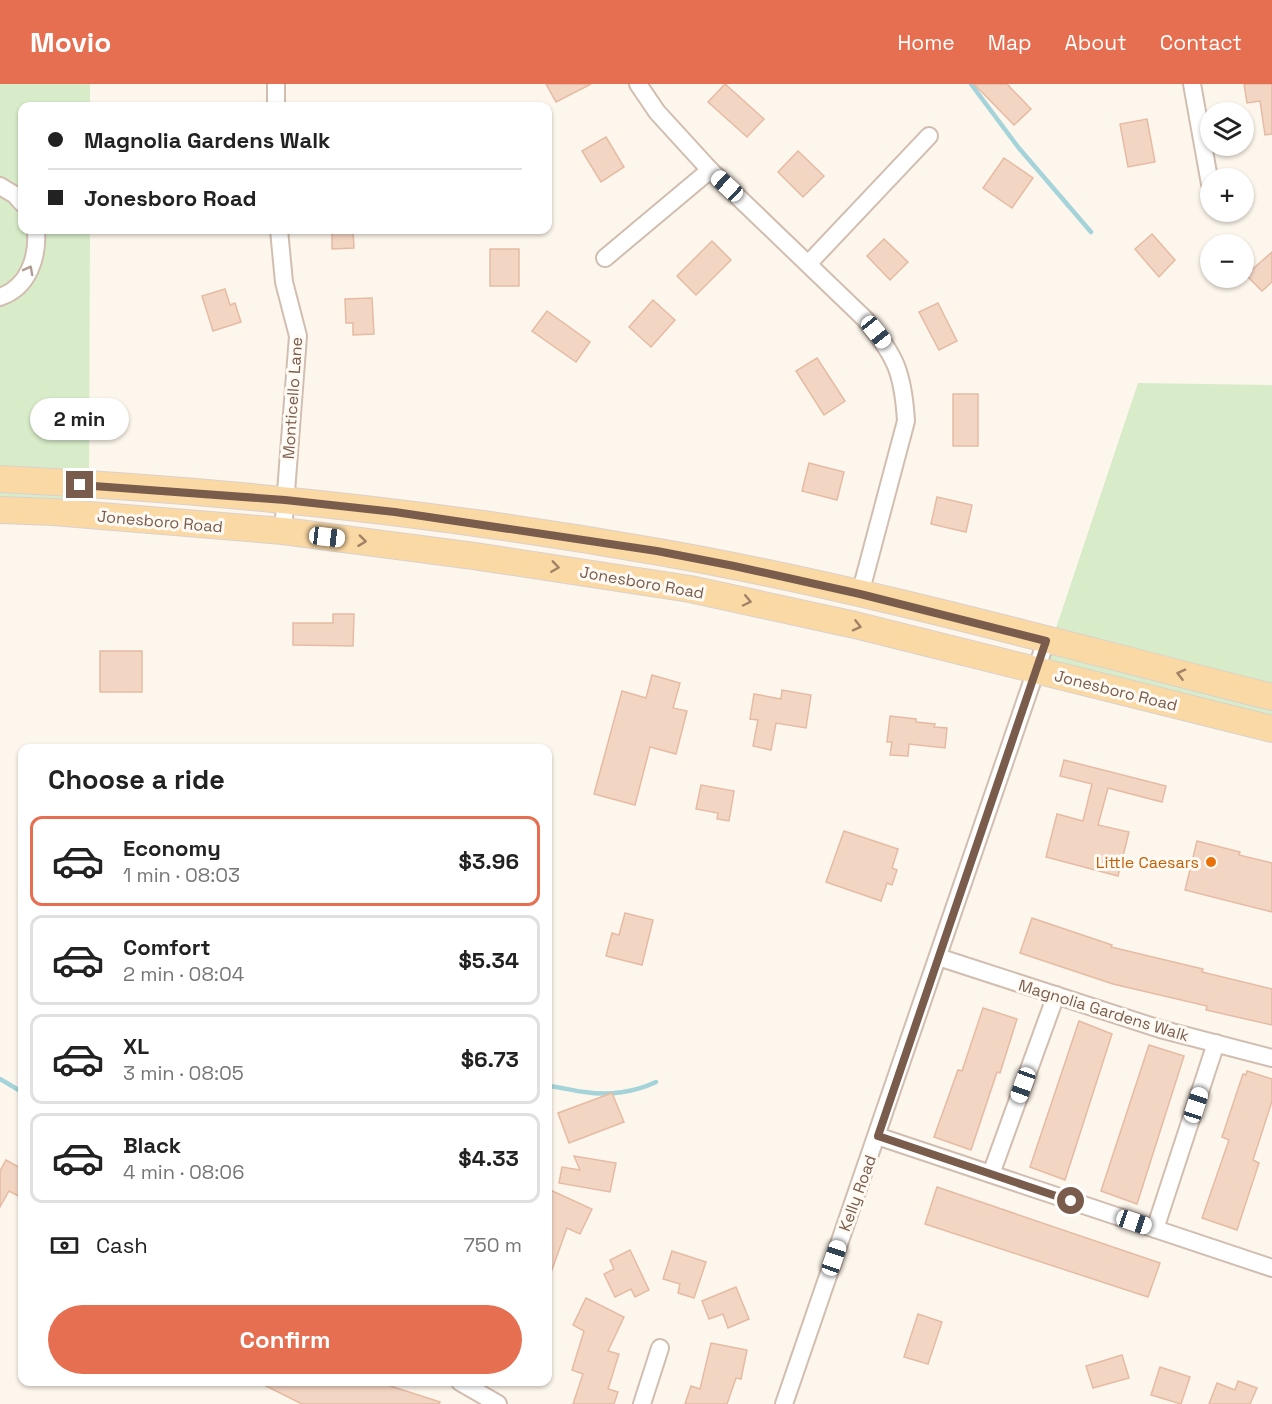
<!DOCTYPE html>
<html lang="en">
<head>
<meta charset="utf-8">
<style>
  :root { --surface:#fff; --page:#f6f6f6; --text:#222; --muted:#767676; --line:#e0e0e0; --accent:#e76f51 }
  body { margin:0; font-family:"Space Grotesk",sans-serif; background:var(--page); color:var(--text); height:100vh; display:flex; flex-direction:column; font-size:22px; white-space:nowrap }
  * { box-sizing:border-box; margin:0 }
  p { font-size:20px; color:var(--muted) }
  .icon { flex:none; width:33px; height:33px; fill:none; stroke:currentColor; stroke-width:2; stroke-linecap:round; stroke-linejoin:round }
  .map { position:relative; flex:1; overflow:hidden }
  .drawer { position:absolute; left:18px; top:660px; width:534px; height:642px; display:flex; flex-direction:column; background:var(--surface); border-radius:12px; box-shadow:0 2px 4px #0004 }
  .drawer>* { flex:none }
  .guide { position:absolute; left:18px; top:18px; width:534px; height:132px; border-radius:12px; box-shadow:0 2px 4px #0004; display:grid; align-content:center; height:132px; padding:0 30px; background:var(--surface) }
  .controls { position:absolute; left:1200px; top:18px; display:grid; gap:12px }
  .controls a { display:grid; place-items:center; width:54px; height:54px; border-radius:50%; background:var(--surface); box-shadow:0 2px 4px #0004; font-size:30px }
  .end { position:absolute; width:27px; height:27px; margin:-14px; border:8px solid #7a5c4d; background:#fff; box-shadow:0 0 0 3px #fff }
  .from { border-radius:50% }
  .bubble { position:absolute; height:42px; border-radius:21px; background:var(--surface); box-shadow:0 2px 4px #0004; font-size:20px; font-weight:700; line-height:42px; text-align:center }
  .car { position:absolute; width:18px; height:36px; margin:-18px -9px; border-radius:8px; box-shadow:0 0 4px 2px #0007; background:linear-gradient(#fff 24%,#345 0 40%,#fff 0 76%,#345 0 86%,#fff 0) }
  .guide b { display:flex; align-items:center; gap:21px; height:57px; font-size:22px }
  .guide b+b { border-top:2px solid var(--line) }
  .guide i { width:15px; height:15px; background:var(--text) }
  ul { padding:0; list-style:none }
  li { display:flex; align-items:center; gap:18px; height:90px; margin:0 12px 9px; padding:0 18px; border:3px solid var(--line); border-radius:12px }
  li div { flex:1 }
  li b { display:block; font-size:22px }
  li em { font-style:normal; font-weight:700 }
  li.current { border-color:var(--accent) }
  li>.icon { width:54px; height:54px; stroke-width:1.5 }
  h2 { padding:0 30px; font-size:27px; line-height:72px }
  .pay { display:flex; align-items:center; gap:15px; height:66px; padding:0 30px; font-size:22px }
  .pay p { margin-inline-start:auto }
  .button { display:flex; gap:12px; margin-top:auto; padding:12px 30px }
  .button a { flex:1; height:69px; border-radius:36px; background:var(--accent); color:#fff; font-size:24px; font-weight:700; line-height:69px; text-align:center }
  header { display:flex; align-items:center; gap:36px; box-sizing:border-box; height:84px; padding:0 30px; background:var(--accent); color:#fff }
  header strong { font-size:28px }
  nav { display:flex; gap:33px; margin-inline-start:auto; font-size:21px }
  .map>svg:first-child { display:block }
  .green { fill:#d8ecc9 }
  .lines { fill:none; stroke-linecap:round; stroke-linejoin:round }
  .stream { stroke:#a5d3da; stroke-width:4.5 }
  .building { fill:#f3d5c3; stroke:#e6bba3; stroke-width:1.5 }
  .minor-casing { stroke:#d1beb0; stroke-width:20 }
  .primary-casing { stroke:#dad1cd; stroke-width:28 }
  .minor { stroke:#fff; stroke-width:16 }
  .primary { stroke:#fbd9a5; stroke-width:26 }
  .oneway { stroke:#af9d94 }
  .oneway2 { stroke:#a18267 }
  .route { stroke:#7a5c4d; stroke-width:8 }
  .food-dot { fill:#e8710a; stroke:#fffaf3; stroke-width:2 }
  .labels { text-anchor:middle; stroke-width:6; stroke-linejoin:round; paint-order:stroke }
  .street-label { font-size:16px; fill:#7a5c4d; stroke:#fffaf3 }
  .food-label { font-size:16px; fill:#c56008; stroke:#fffaf3; text-anchor:end }
</style>
</head>
<body>
<header>
<strong>Movio</strong>
<nav><a>Home</a><a>Map</a><a>About</a><a>Contact</a></nav>
</header>
<div class="map">
<svg width="1272" height="1320" viewBox="0 0 1272 1320">
  <rect width="100%" height="100%" fill="#fdf6ec"/>
  <g class="green">
    <path d="M0 0H90V22H22V146H90L89 419 0 415Z"/>
    <path d="M1138 299 1272 301V639L1045 577Z"/>
  </g>
  <g class="lines">
    <g class="stream">
      <path d="M971 0 1018 63 1091 148"/>
      <path d="M0 995 22 1008"/>
      <path d="M548 1002C561 1003 573 1007 585 1008 609 1012 635 1008 656 998"/>
    </g>
  </g>
  <g class="building">
    <path d="M546 0H591L556 18Z"/>
    <path d="M725 0 764 35 747 53 708 18Z"/>
    <path d="M974 0H1007L1031 25 1014 41Z"/>
    <path d="M1244 0H1272V50L1265 51 1260 17 1247 19Z"/>
    <path d="M1147 35 1155 78 1128 83 1120 40Z"/>
    <path d="M606 53 624 83 601 98 582 67Z"/>
    <path d="M798 67 824 92 803 113 778 88Z"/>
    <path d="M1004 74 1033 94 1012 124 983 104Z"/>
    <path d="M332 146H353L354 164 332 165Z"/>
    <path d="M1152 150 1175 176 1159 193 1135 165Z"/>
    <path d="M884 155 908 178 890 196 867 172Z"/>
    <path d="M712 157 731 176 696 211 677 192Z"/>
    <rect x="490" y="165" width="29" height="37"/>
    <path d="M1272 168V198L1262 207 1246 191Z"/>
    <path d="M225 205 230 221 235 219 241 238 213 247 202 212Z"/>
    <path d="M372 214 374 250 353 251V239H346L345 215Z"/>
    <path d="M653 216 675 236 651 263 629 243Z"/>
    <path d="M938 219 957 257 939 266 919 228Z"/>
    <path d="M547 227 590 258 576 278 532 247Z"/>
    <path d="M817 274 845 317 824 331 796 287Z"/>
    <rect x="953" y="310" width="25" height="52"/>
    <path d="M809 379 844 388 837 416 802 407Z"/>
    <path d="M937 413 972 421 966 448 931 440Z"/>
    <path d="M333 530H354L353 562 293 561V539H333Z"/>
    <rect x="100" y="567" width="42" height="41"/>
    <path d="M652 591 680 599 673 624 687 627 676 670 650 663 635 721 594 710 622 607 646 614Z"/>
    <path d="M782 606 811 611 806 644 776 639 771 666 753 662 758 636 750 635 754 610 781 615Z"/>
    <path d="M890 632 916 635V638L935 640 934 643 947 644 945 664 909 660 908 672 890 671 892 658H887Z"/>
    <path d="M1064 676 1166 702 1162 718 1108 704 1098 741 1129 748 1118 792 1046 773 1057 730 1083 737 1092 700 1060 692Z"/>
    <path d="M701 701 734 707 729 737 717 735 718 729 696 725Z"/>
    <path d="M844 747 898 765 892 784 897 786 892 801 887 799 881 817 826 798Z"/>
    <path d="M1197 757 1240 768 1239 771 1272 779V828L1185 806Z"/>
    <path d="M625 829 653 836 642 881 606 872 612 849 619 851Z"/>
    <path d="M1032 834 1112 861 1111 863 1203 885 1202 888 1272 905V941L1206 926 1207 922 1113 900 1020 869Z"/>
    <path d="M983 924 1017 935 1000 989 997 988 971 1066 934 1053 958 986 962 987Z"/>
    <path d="M1079 937 1112 950 1065 1096 1030 1083Z"/>
    <path d="M1149 961 1184 972 1137 1120 1101 1107Z"/>
    <path d="M1247 987 1272 995V1017L1253 1076 1259 1079 1237 1146 1202 1134 1229 1056 1222 1053 1243 990 1246 991Z"/>
    <path d="M612 1009 624 1038 569 1059 558 1029Z"/>
    <path d="M574 1072 616 1079 610 1108 559 1099 562 1083 580 1086Z"/>
    <path d="M6 1076 22 1085V1114L9 1107 0 1123V1087Z"/>
    <path d="M937 1103 1160 1179 1148 1213 925 1140Z"/>
    <path d="M548 1105 592 1125 580 1150 567 1144 549 1194H548Z"/>
    <path d="M630 1166 649 1206 635 1213 631 1205 615 1213 604 1190 614 1185 610 1176Z"/>
    <path d="M672 1167 706 1178 694 1214 678 1209 680 1200 663 1195Z"/>
    <path d="M736 1203 749 1235 728 1244 723 1230 709 1235 702 1217Z"/>
    <path d="M586 1214 624 1233 608 1267 619 1270 608 1305 618 1308 614 1320H573L583 1290 572 1286 584 1247 573 1241Z"/>
    <path d="M918 1230 942 1238 928 1280 904 1273Z"/>
    <path d="M711 1259 747 1266 741 1295 736 1294 727 1320H685L691 1302 700 1305Z"/>
    <path d="M1122 1271 1129 1294 1093 1304 1086 1282Z"/>
    <path d="M1160 1283 1190 1293 1181 1320 1151 1311Z"/>
    <path d="M1238 1297 1257 1304 1250 1320H1209L1217 1299 1235 1306Z"/>
    <path d="M258 1298H378L440 1318 439 1320H302Z"/>
  </g>
  <g class="lines">
    <defs>
      <g id="minor">
        <path d="M638 0 657 28 710 86 865 235C896 272 903 289 906 337L860 510"/>
        <path d="M1192 0 1210 100"/>
        <path d="M276 22V0"/>
        <path d="M0 102 15 111 22 119"/>
        <path d="M279 146 284 198 298 252 283 447"/>
        <path d="M605 174 710 86"/>
        <path d="M809 179 929 52"/>
        <path d="M0 213C29 203 38 173 36 146"/>
        <path d="M938 873 1160 945 1272 974"/>
        <path d="M877 1052 1272 1184"/>
        <path d="M991 1090 1056 911"/>
        <path d="M1155 1145 1216 959"/>
        <path d="M460 1298 498 1320"/>
        <path d="M642 1320 660 1264"/>
        <path d="M784 1320 1046 557"/>
      </g>
      <g id="primary">
        <path d="M0 395C221 406 441 429 659 468 865 504 1068 562 1272 613"/>
        <path d="M0 426 53 428 283 447 474 472 690 505 855 541 1272 645"/>
      </g>
    </defs>
    <use href="#minor" class="minor-casing"/>
    <use href="#primary" class="primary-casing"/>
    <use href="#minor" class="minor"/>
    <use href="#primary" class="primary"/>
  </g>
  <defs><path id="oneway-chevron" d="M-2-3.5L2.5 0L-2 3.5" fill="none" stroke-width="1.6" stroke-linecap="round" stroke-linejoin="round" transform="scale(1.5)"/></defs>
  <use class="oneway" href="#oneway-chevron" transform="translate(29 186) rotate(-62)"/>
  <g class="oneway2">
    <use href="#oneway-chevron" transform="translate(362 457) rotate(7)"/>
    <use href="#oneway-chevron" transform="translate(555 483) rotate(8)"/>
    <use href="#oneway-chevron" transform="translate(747 517) rotate(12)"/>
    <use href="#oneway-chevron" transform="translate(857 542) rotate(14)"/>
    <use href="#oneway-chevron" transform="translate(1181 590) rotate(-166)"/>
  </g>
  <g class="lines">
    <path class="route" d="M80 401 285 416 395 428 657 467 734 482 860 510 1046 557 878 1052 1071 1117"/>
  </g>
  <circle class="food-dot" cx="1211" cy="778" r="6"/>
  <g class="labels">
    <g class="street-label">
      <text transform="translate(292 314) rotate(-86)" y="6">Monticello Lane</text>
      <text transform="translate(160 437) rotate(5)" y="6">Jonesboro Road</text>
      <text transform="translate(642 498) rotate(10)" y="6">Jonesboro Road</text>
      <text transform="translate(1116 606) rotate(14)" y="6">Jonesboro Road</text>
      <text transform="translate(1104 926) rotate(17)" y="6">Magnolia Gardens Walk</text>
      <text transform="translate(857 1109) rotate(-70)" y="6">Kelly Road</text>
    </g>
    <g class="food-label">
      <text x="1199" y="784">Little Caesars</text>
    </g>
  </g>
</svg>
<div class="controls">
<a><svg class="icon" aria-label="layers" viewBox="0 0 24 24"><path d="M12 4l9 5-9 5-9-5zM3 14l9 5 9-5"/></svg></a>
<a>+</a>
<a>−</a>
</div>
<i class="end from" style="left:1071px;top:1117px"></i>
<i class="end" style="left:80px;top:401px"></i>
<div class="bubble" style="left:30px;top:314px;width:99px">2 min</div>
<i class="car" style="left:727px;top:102px;rotate:313deg"></i>
<i class="car" style="left:876px;top:248px;rotate:141deg"></i>
<i class="car" style="left:327px;top:453px;rotate:97deg"></i>
<i class="car" style="left:1023px;top:1001px;rotate:200deg"></i>
<i class="car" style="left:1196px;top:1021px;rotate:18deg"></i>
<i class="car" style="left:1134px;top:1138px;rotate:109deg"></i>
<i class="car" style="left:834px;top:1174px;rotate:19deg"></i>
<div class="guide">
<b><i class="from"></i>Magnolia Gardens Walk</b>
<b><i></i>Jonesboro Road</b>
</div>
<section class="drawer">
<h2>Choose a ride</h2>
<ul>
<li class="current"><svg class="icon" aria-label="car" viewBox="0 0 24 24"><path d="M5 17H2v-5l4-1 3-4h7l3 4 3 1v5h-3M9 17h6M6 11h13"/><circle cx="7" cy="17" r="2"/><circle cx="17" cy="17" r="2"/></svg><div><b>Economy</b><p>1 min · 08:03</p></div><em>$3.96</em></li>
<li><svg class="icon" aria-label="car" viewBox="0 0 24 24"><path d="M5 17H2v-5l4-1 3-4h7l3 4 3 1v5h-3M9 17h6M6 11h13"/><circle cx="7" cy="17" r="2"/><circle cx="17" cy="17" r="2"/></svg><div><b>Comfort</b><p>2 min · 08:04</p></div><em>$5.34</em></li>
<li><svg class="icon" aria-label="car" viewBox="0 0 24 24"><path d="M5 17H2v-5l4-1 3-4h7l3 4 3 1v5h-3M9 17h6M6 11h13"/><circle cx="7" cy="17" r="2"/><circle cx="17" cy="17" r="2"/></svg><div><b>XL</b><p>3 min · 08:05</p></div><em>$6.73</em></li>
<li><svg class="icon" aria-label="car" viewBox="0 0 24 24"><path d="M5 17H2v-5l4-1 3-4h7l3 4 3 1v5h-3M9 17h6M6 11h13"/><circle cx="7" cy="17" r="2"/><circle cx="17" cy="17" r="2"/></svg><div><b>Black</b><p>4 min · 08:06</p></div><em>$4.33</em></li>
</ul>
<div class="pay"><svg class="icon" aria-label="cash" viewBox="0 0 24 24"><path d="M3 7h18v10H3z"/><circle cx="12" cy="12" r="2"/></svg>Cash<p>750 m</p></div>
<div class="button"><a>Confirm</a></div>
</section>
</div>
</body>
</html>
